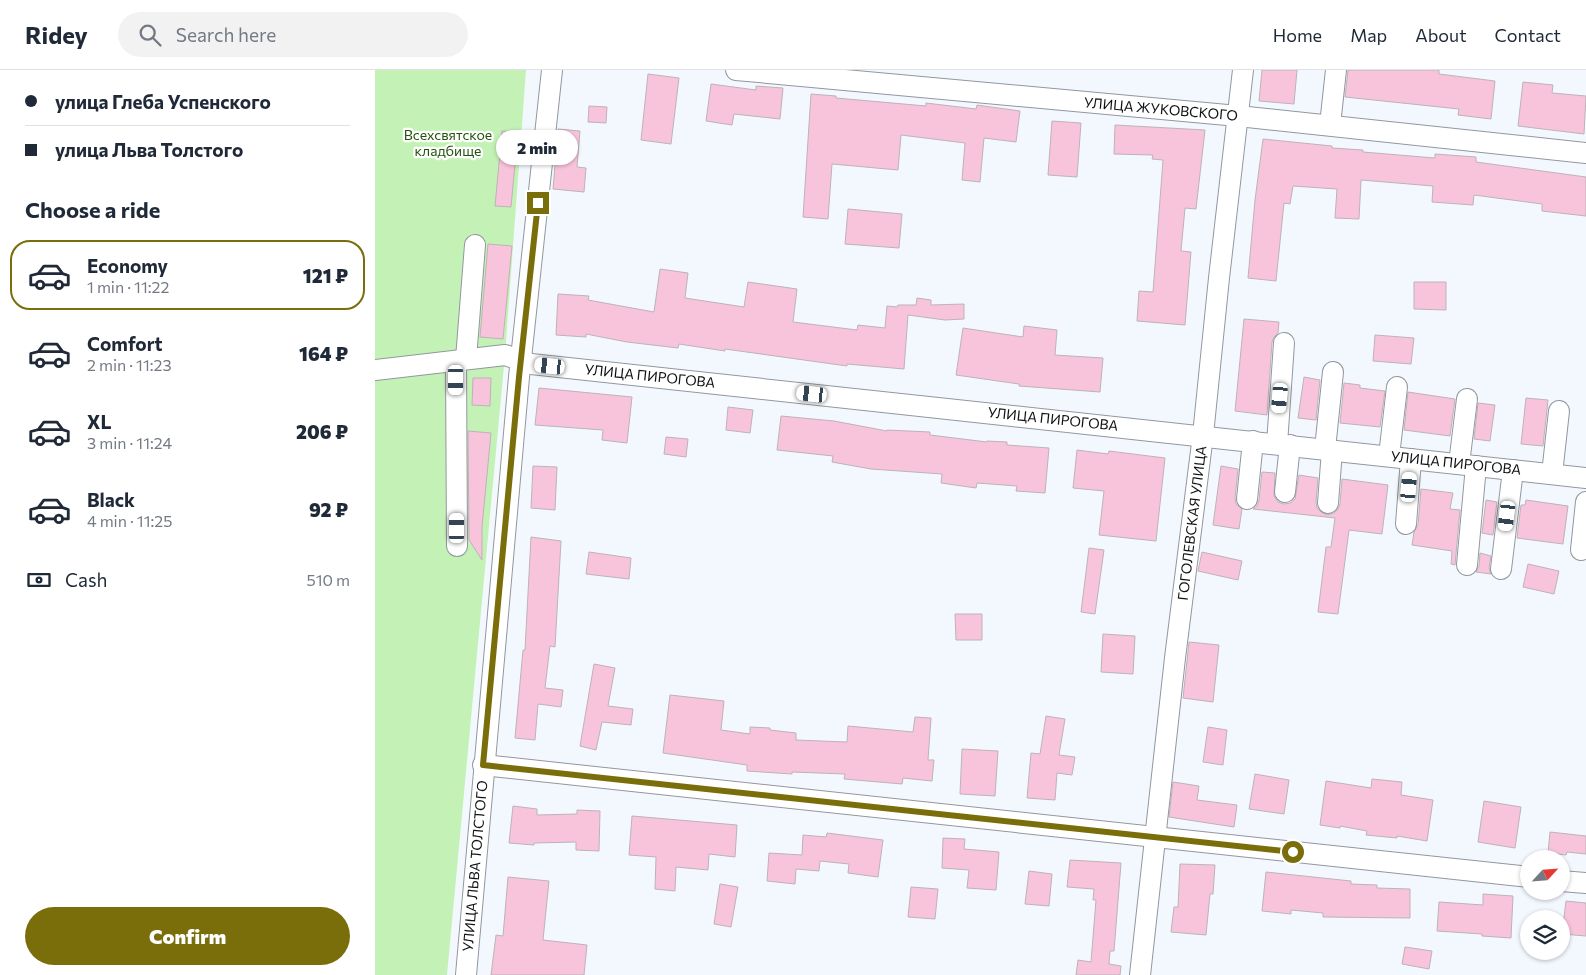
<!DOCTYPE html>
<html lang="en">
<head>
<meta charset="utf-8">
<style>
  :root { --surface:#fff; --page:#f2f2f3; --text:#1f2937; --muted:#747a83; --line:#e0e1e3; --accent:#796e0a }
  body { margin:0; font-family:Commissioner,sans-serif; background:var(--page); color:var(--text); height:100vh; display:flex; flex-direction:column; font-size:19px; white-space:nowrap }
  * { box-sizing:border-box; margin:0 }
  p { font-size:16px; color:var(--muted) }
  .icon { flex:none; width:28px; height:28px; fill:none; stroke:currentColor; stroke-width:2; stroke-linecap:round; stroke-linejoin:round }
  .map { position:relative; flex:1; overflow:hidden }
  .panel { display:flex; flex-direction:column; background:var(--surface); width:375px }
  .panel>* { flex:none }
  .guide { display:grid; align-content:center; height:110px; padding:0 25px; background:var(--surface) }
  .needle { width:32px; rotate:64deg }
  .tools { position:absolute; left:1145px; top:780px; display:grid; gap:10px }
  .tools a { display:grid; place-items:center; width:50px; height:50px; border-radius:50%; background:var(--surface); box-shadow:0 1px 4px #0004; font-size:25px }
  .end { position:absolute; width:22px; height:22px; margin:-11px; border:6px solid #796e0a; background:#fff; box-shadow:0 0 0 2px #fff }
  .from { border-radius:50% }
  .bubble { position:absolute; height:35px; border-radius:18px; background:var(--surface); box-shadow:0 1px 4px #0004; font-size:16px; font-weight:800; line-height:35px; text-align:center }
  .car { position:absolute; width:15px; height:30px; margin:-15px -8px; border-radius:6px; box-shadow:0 0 4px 1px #0007; background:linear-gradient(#fff 24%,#345 0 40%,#fff 0 76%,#345 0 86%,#fff 0) }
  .guide b { display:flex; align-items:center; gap:18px; height:48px; font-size:19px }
  .guide b+b { border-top:1px solid var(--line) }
  .guide i { width:12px; height:12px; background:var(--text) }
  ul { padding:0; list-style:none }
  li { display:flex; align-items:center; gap:15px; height:70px; margin:0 10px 8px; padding:0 15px; border:2px solid transparent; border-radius:20px }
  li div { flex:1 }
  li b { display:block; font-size:19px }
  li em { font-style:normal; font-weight:800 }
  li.selected { border-color:var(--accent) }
  li>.icon { width:45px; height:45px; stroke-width:1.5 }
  h2 { padding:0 25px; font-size:22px; line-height:60px }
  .pay { display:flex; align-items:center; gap:12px; height:55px; padding:0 25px; font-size:19px }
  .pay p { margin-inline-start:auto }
  .action { display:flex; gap:10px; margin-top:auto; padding:10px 25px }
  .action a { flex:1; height:58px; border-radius:30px; background:var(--accent); color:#fff; font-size:20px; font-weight:800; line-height:58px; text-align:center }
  header { display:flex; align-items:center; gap:30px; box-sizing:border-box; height:70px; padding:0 25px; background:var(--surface); border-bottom:1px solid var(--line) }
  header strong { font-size:24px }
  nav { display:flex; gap:28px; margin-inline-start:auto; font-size:18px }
  .search { width:350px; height:45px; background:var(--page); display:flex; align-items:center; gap:12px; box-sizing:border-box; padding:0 18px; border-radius:28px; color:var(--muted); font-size:19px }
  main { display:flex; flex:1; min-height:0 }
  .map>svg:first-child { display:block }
  .green { fill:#c4f2b6 }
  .building { fill:#f7c4dc; stroke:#bdb3b7 }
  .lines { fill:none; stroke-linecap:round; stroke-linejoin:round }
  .minor-casing { stroke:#92979f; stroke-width:22 }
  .minor { stroke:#fff; stroke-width:20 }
  .route { stroke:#796e0a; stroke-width:6 }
  .labels { text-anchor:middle; stroke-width:4.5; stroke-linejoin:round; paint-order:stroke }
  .street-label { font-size:14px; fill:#0f1113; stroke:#fff }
  .park-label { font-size:14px; fill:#21530b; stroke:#fff }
</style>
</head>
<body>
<header>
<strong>Ridey</strong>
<div class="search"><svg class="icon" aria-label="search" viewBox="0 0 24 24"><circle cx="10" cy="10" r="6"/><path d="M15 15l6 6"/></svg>Search here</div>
<nav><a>Home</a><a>Map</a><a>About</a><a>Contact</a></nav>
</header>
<main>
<section class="panel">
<div class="guide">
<b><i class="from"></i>улица Глеба Успенского</b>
<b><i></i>улица Льва Толстого</b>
</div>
<h2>Choose a ride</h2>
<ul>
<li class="selected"><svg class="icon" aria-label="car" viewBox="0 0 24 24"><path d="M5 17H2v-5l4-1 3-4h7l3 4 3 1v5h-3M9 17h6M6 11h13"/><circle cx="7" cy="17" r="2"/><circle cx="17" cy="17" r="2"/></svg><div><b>Economy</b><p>1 min · 11:22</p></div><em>121 ₽</em></li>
<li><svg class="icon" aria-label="car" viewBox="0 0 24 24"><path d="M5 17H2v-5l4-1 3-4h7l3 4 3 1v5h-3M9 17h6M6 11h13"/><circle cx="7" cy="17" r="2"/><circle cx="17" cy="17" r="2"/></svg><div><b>Comfort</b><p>2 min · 11:23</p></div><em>164 ₽</em></li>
<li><svg class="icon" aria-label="car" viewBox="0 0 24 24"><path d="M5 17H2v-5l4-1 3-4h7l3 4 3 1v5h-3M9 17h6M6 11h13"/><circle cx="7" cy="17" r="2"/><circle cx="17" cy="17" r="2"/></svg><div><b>XL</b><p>3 min · 11:24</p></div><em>206 ₽</em></li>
<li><svg class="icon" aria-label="car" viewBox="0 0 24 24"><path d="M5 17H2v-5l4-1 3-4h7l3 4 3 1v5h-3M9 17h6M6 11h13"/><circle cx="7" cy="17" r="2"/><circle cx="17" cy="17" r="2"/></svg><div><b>Black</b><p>4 min · 11:25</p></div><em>92 ₽</em></li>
</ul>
<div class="pay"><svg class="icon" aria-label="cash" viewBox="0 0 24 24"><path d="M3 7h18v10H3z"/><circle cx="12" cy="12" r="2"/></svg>Cash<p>510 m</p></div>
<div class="action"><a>Confirm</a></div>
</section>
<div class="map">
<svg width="1211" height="905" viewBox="0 0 1211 905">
  <rect width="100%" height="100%" fill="#f3f8fe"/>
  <path class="green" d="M0 0H151L130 285 72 905H0Z"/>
  <g class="building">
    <path d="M887 0H922L919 34 884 31Z"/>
    <path d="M973 0H1064V4L1120 11 1116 49 1083 45 1084 39 970 27Z"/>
    <path d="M273 4 304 8 296 74 266 70Z"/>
    <path d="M1148 12 1178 15 1177 23 1211 26 1209 64 1143 56Z"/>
    <path d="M336 14 381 20V16L408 18 405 49 359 44 357 55 331 51Z"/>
    <path d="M436 24 461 26V28L551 36V33L601 39 602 35 645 41 641 72 609 68 605 112 587 110 590 73 526 65 523 100 457 94 453 149 428 147Z"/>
    <path d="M214 36 232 37 231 53 213 52Z"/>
    <path d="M677 51 706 53 702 107 673 105Z"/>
    <path d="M740 55 830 60 821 139 810 138 806 181 816 182 810 255 762 251 764 221 778 222 788 90 777 89 778 85 739 84Z"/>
    <path d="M183 59 205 61 202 97 211 98 209 122 178 119Z"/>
    <path d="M127 61 143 62 136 137 120 136Z"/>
    <path d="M888 69 957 76V78L988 80V82L1060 88V84L1101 87V92L1211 107V146L1167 141V134L1099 125 1098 135 1057 132 1058 116 986 110 984 149 960 148 962 119 918 116 915 134 909 133 901 211 873 208 880 130Z"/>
    <path d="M473 139 527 144 524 178 470 174Z"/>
    <path d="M113 174 137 176 128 269 105 267Z"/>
    <path d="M285 199 313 203 310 228 369 237 373 212 422 219 418 252 482 260 483 255 510 258 512 236 522 237 523 235H541L542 228 556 230V235L589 234V249L570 250 533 245 529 299 472 294V296L350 279V281L304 274 303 278 252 272 211 264V267L181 265 183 224 214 226 213 230 279 242Z"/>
    <path d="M1039 212H1071V240L1039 239Z"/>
    <path d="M869 249 904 252 903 263 899 267 897 272 892 345 860 341Z"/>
    <path d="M649 256 682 260 680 285 728 288 725 322 644 316V314L581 305 588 258 648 267Z"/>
    <path d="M1000 265 1039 268 1036 294 998 291Z"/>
    <path d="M929 307 945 310 941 350 923 348Z"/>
    <path d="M98 308H116L115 336 97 335Z"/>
    <path d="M969 313 985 315V318L1010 321 1005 357 965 353Z"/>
    <path d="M164 318 257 327 252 373 227 370 228 360 160 355Z"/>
    <path d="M1033 322 1080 329 1075 366 1029 360Z"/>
    <path d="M1151 328 1173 330 1168 376 1146 374Z"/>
    <path d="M1103 333 1120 335 1115 371 1099 369Z"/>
    <path d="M353 337 378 340 375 363 351 360Z"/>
    <path d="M406 346 459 351 512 361V360L555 362V365L612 372V371L632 372V375L674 378 670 423 641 421 642 416 602 413 601 418 566 413 567 404 496 399 457 392 458 386 402 380Z"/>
    <path d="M93 361 116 363 107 457V490L94 470Z"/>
    <path d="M291 367 313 369 311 387 289 384Z"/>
    <path d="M702 380 733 384 734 381 790 388 781 471 724 465 729 421 698 418Z"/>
    <path d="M158 396 182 397 180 440 156 438Z"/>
    <path d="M846 396 863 399 860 428 861 434 867 439 864 459 838 455Z"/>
    <path d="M887 402 900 403 899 426 903 432 909 434 915 433 920 429 924 405 943 408 941 432 942 438 946 442 952 445 959 443 963 439 965 434 967 409 1013 415 1007 464 974 460 963 544 943 542 951 477H956L960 448 878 439 882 436 884 430Z"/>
    <path d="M1046 419 1078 423 1075 439 1085 440 1080 495 1076 494 1077 481 1037 475 1039 462 1043 455Z"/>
    <path d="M1111 430 1122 432 1118 465 1107 463Z"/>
    <path d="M1151 430 1193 436 1188 474 1142 468 1146 435H1150Z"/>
    <path d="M156 467 186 471 180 577 175 576 170 618 188 620 186 637 163 634 160 670 140 668 148 580H150Z"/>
    <path d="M714 478 729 480 720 544 706 542Z"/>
    <path d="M214 482 256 488 254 509 211 504Z"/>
    <path d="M827 482 867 491 863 510 823 501Z"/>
    <path d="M1105 483 1116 486 1114 498 1116 504 1101 502 1104 496Z"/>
    <path d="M1153 494 1184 501 1179 524 1148 517Z"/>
    <path d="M580 544H607V570H581Z"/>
    <path d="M728 564 760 566 758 604 726 602Z"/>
    <path d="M814 572 844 575 838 632 808 628Z"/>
    <path d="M219 594 240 598 233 636 258 639 256 655 227 652 221 680 205 676Z"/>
    <path d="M295 625 349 631 346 660 375 664V657L395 658V660L421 663V670L472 672 473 656 538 662 540 647 556 648 553 690H559L557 711 528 708 527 714 469 709 470 704 417 702V704L372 701V695L288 683Z"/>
    <path d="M671 646 690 649 684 685 700 687 697 705 682 703 680 730 652 728 656 683 665 684Z"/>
    <path d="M833 657 852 660 848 695 828 692Z"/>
    <path d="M587 679 623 681 620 726 585 724Z"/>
    <path d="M880 704 914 710 909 744 874 739Z"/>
    <path d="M997 709 1027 712 1026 725 1058 730 1052 771 1022 766V768L991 765 992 761 965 756V758L945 755 951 711 996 718Z"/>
    <path d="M798 712 824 716 822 730 862 735 859 757 794 747Z"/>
    <path d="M1109 731 1146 737 1140 778 1103 772Z"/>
    <path d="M138 736 162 739V745L202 744V740L225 741 224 781 201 780V772L159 773V775L134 773Z"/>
    <path d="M257 746 362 755 360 787 334 784 333 800 301 797 300 821 280 819 281 787 254 785Z"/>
    <path d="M1175 762 1211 766V784L1192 782 1191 785 1173 783Z"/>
    <path d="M452 763 508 770 503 807 473 803 474 794 445 791 444 801 421 799 420 814 392 811 394 783 427 785 428 765 451 767Z"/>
    <path d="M568 768 590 769 589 779 624 782 621 820 592 818 594 800 567 798Z"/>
    <path d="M695 790 746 793 739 881H735L734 894 746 896 745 905H701L703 890 716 892 721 830H718L719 819 692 817Z"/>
    <path d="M805 794 840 795 838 824H835L831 865 796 862 799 837H803Z"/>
    <path d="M654 801 677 804 674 836 650 834Z"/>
    <path d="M891 802 976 811V814L1002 815V818L1035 819V848L948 847V843L916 840V844L887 841Z"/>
    <path d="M133 807 174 811 168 870 212 875 209 905H116L121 865 128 866Z"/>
    <path d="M345 814 363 817 356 857 339 854Z"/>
    <path d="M536 817 563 819 560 849 533 847Z"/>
    <path d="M1108 824 1138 826 1136 868 1107 866V864L1062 861 1064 832 1108 835Z"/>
    <path d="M1191 831 1211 833V866L1187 864Z"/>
    <path d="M1030 877 1057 881 1054 899 1027 894Z"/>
  </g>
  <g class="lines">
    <defs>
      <g id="minor">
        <path d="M361 0 863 46 1211 83"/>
        <path d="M955 55 961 0"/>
        <path d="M91 289 100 175"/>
        <path d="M81 291 82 476"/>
        <path d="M0 300 130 285 156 294 1211 408"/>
        <path d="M902 374 909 273"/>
        <path d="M950 379 958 302"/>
        <path d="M1014 386 1022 317"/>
        <path d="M1084 394 1092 329"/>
        <path d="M1177 404 1184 341"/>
        <path d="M910 422 915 375"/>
        <path d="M872 429 878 371"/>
        <path d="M953 433 957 380"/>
        <path d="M1031 454 1036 389"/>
        <path d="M1206 480 1211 432"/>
        <path d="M1092 495 1101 396"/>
        <path d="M1126 499 1138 400"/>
        <path d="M108 695 1154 807"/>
        <path d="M1186 811 1211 813"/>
        <path d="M91 905 144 307 177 0"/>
        <path d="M765 905 800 588 828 365 844 208 868 0"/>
      </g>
    </defs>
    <use href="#minor" class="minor-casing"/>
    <use href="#minor" class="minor"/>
  </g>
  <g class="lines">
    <path class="route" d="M163 133 144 307 108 695 918 782"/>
  </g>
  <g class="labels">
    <g class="street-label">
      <text transform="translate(786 39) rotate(5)" y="5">УЛИЦА ЖУКОВСКОГО</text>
      <text transform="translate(275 306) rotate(6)" y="5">УЛИЦА ПИРОГОВА</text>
      <text transform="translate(678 349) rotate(6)" y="5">УЛИЦА ПИРОГОВА</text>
      <text transform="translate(1081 393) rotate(6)" y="5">УЛИЦА ПИРОГОВА</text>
      <text transform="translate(817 453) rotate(-83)" y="5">ГОГОЛЕВСКАЯ УЛИЦА</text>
      <text transform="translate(100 796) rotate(-85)" y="5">УЛИЦА ЛЬВА ТОЛСТОГО</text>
    </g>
    <g class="park-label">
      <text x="73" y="70">Всехсвятское<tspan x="73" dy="16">кладбище</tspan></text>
    </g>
  </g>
</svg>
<div class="tools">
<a><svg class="needle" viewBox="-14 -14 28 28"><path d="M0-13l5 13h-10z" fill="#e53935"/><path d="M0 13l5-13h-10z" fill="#747a83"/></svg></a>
<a><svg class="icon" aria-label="layers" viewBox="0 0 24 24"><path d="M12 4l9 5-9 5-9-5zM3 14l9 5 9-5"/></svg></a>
</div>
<i class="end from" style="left:918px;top:782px"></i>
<i class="end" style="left:163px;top:133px"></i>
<div class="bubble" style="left:121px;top:60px;width:82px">2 min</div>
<i class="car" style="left:175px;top:296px;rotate:276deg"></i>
<i class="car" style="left:81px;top:310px;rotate:180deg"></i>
<i class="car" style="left:437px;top:324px;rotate:276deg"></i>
<i class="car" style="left:905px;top:328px;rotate:185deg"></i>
<i class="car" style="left:1034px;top:417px;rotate:5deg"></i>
<i class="car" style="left:1132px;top:446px;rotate:187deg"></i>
<i class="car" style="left:82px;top:458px;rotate:0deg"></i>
</div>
</main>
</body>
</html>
